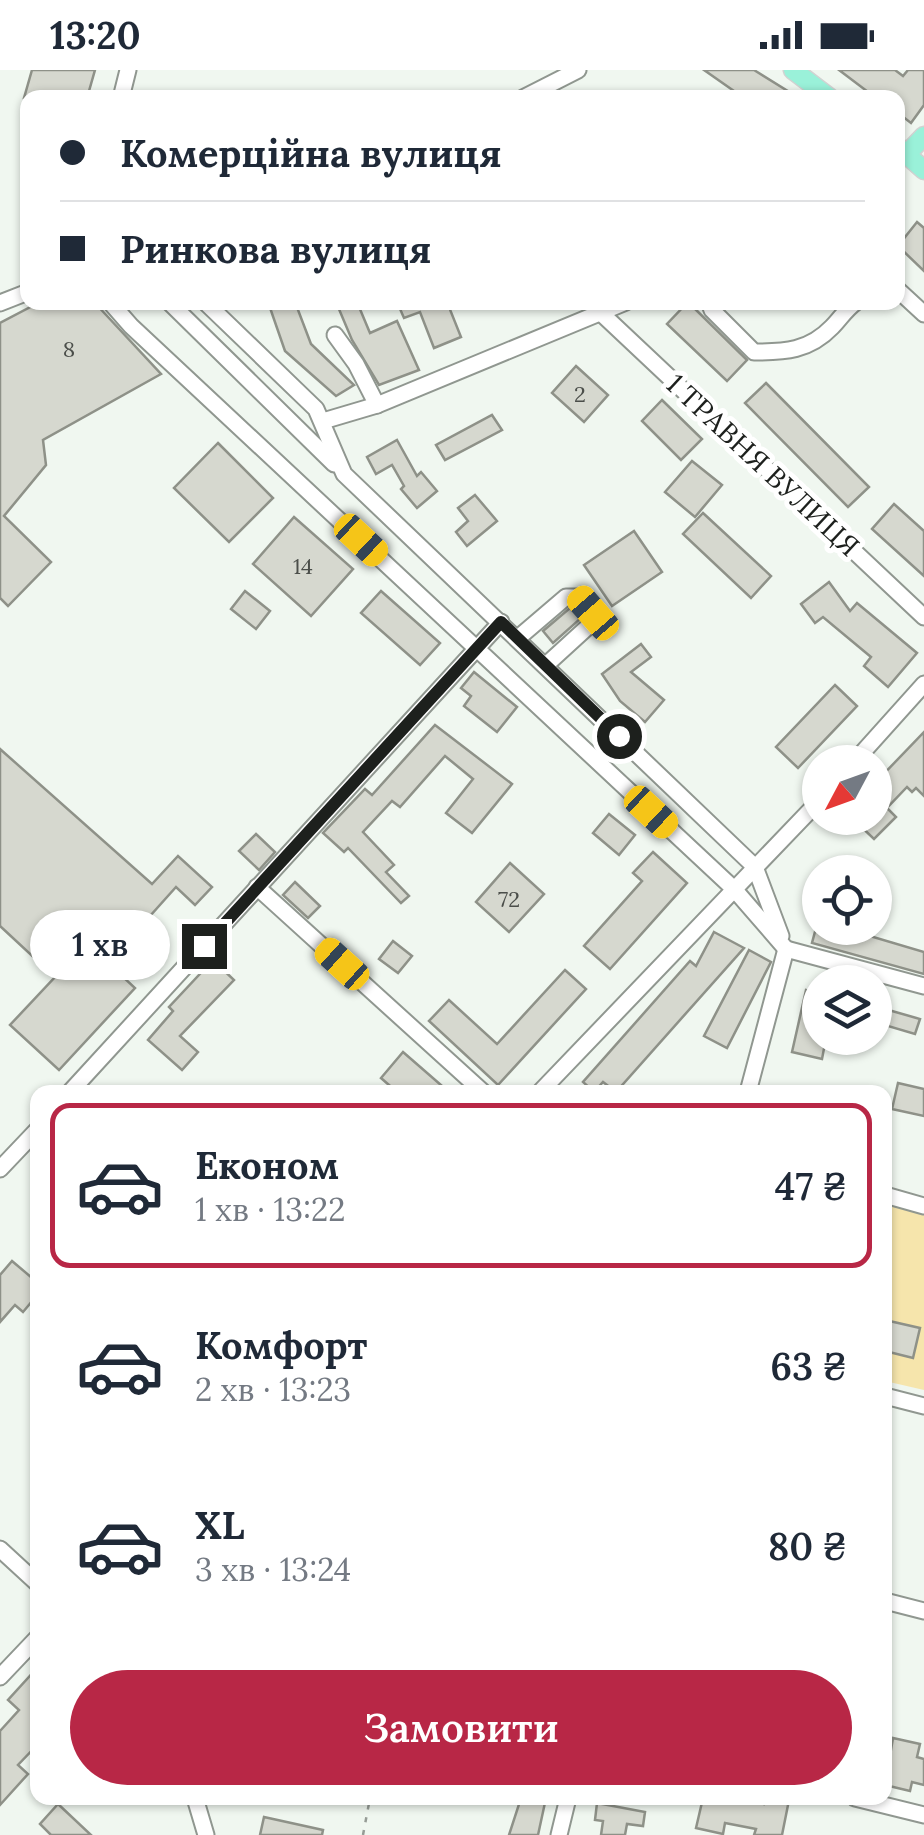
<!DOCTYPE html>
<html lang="uk">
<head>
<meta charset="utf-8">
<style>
  :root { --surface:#fff; --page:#f6f6f7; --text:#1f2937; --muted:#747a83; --line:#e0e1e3; --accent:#b82746 }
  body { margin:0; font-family:Lora,serif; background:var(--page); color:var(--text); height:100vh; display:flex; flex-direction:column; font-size:38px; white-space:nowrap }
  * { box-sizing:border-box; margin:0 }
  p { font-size:32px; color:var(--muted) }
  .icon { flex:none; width:55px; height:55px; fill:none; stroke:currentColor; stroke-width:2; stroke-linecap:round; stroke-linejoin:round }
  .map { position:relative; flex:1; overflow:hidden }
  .details { position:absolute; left:30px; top:1015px; width:862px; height:720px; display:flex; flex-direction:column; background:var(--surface); border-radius:20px; box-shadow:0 2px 8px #0004 }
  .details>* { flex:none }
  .banner { position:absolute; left:20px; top:20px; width:885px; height:220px; border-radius:20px; box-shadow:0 2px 8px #0004; display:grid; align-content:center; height:220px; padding:0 40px; background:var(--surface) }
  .needle { width:65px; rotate:229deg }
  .buttons { position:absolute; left:802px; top:675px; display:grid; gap:20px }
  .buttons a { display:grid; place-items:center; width:90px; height:90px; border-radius:50%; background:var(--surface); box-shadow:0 2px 8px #0004; font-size:50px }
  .end { position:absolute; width:45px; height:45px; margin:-22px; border:12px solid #1d201d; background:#fff; box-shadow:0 0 0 5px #fff }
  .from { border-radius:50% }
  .bubble { position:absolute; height:70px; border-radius:35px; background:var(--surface); box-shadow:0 2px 8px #0004; font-size:32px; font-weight:600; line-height:70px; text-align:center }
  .car { position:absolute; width:30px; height:60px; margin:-30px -15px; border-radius:12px; box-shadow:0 0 8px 2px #0007; background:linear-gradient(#f5c518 24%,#345 0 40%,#f5c518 0 76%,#345 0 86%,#f5c518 0) }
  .banner b { display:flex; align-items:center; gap:35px; height:95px; font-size:38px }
  .banner b+b { border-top:2px solid var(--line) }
  .banner i { width:25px; height:25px; background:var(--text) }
  ul { padding:18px 0 0; list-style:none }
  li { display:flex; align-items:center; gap:30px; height:165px; margin:0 20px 15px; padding:0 20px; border:5px solid transparent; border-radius:20px }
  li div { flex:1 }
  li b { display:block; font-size:38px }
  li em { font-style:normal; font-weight:600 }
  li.active { border-color:var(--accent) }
  li>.icon { width:90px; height:90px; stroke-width:1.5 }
  .cta { display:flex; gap:20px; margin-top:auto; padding:20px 40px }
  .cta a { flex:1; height:115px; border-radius:60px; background:var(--accent); color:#fff; font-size:40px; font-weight:600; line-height:115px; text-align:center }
  .status { display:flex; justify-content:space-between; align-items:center; height:70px; padding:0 50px; background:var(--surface); direction:ltr }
  .status svg { height:28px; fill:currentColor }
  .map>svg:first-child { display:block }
  .green { fill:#f6e5ac }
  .building { fill:#d6d8cf; stroke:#8e9188; stroke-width:2.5 }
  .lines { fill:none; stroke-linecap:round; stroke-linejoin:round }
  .minor-casing { stroke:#909790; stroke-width:19 }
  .major-casing { stroke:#d2d2d2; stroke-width:21 }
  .path { stroke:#969c96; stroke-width:2.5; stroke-dasharray:5 8; stroke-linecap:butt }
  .minor { stroke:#fff; stroke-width:15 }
  .major { stroke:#9af1d9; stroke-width:18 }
  .route { stroke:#1d201d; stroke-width:12 }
  .labels { text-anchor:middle; stroke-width:10; stroke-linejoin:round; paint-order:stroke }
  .number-label { font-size:22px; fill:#4b4e4a }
  .street-label { font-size:28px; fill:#1d201d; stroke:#fff }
</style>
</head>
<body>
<div class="status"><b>13:20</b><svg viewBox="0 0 49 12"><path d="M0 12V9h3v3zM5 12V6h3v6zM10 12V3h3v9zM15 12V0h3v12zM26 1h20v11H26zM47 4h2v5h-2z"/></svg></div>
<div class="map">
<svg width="924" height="1765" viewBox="0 0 924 1765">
  <rect width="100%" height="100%" fill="#f0f7f0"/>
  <path class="green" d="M885 1133 924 1144V1320L885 1311Z"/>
  <g class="building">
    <path d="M32 0H95L87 28H24Z"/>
    <path d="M704 0H754L799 28H744Z"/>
    <path d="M839 0H895L903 6 908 0H924V35L911 53 898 43V28H876Z"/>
    <path d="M917 152 924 158V201L898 176Z"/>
    <path d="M40 232H94L161 304 43 370 46 395 4 446 51 492 8 536 0 528V253Z"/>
    <path d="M268 232H295L311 274 354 315 336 326 285 281Z"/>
    <path d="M336 232H357L370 263 397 251 419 300 379 315 352 270Z"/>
    <path d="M397 232H447L461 267 434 278 420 242 404 248Z"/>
    <path d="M688 232 747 290 727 311 667 254Z"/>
    <path d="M576 296 608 325 584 352 552 323Z"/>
    <path d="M766 313 869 417 848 437 745 333Z"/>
    <path d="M662 330 702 369 681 390 642 351Z"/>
    <path d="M492 345 502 360 445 390 436 375Z"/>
    <path d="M397 370 417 406 421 402 437 421 417 438 401 419 404 416 392 395 376 404 367 387Z"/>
    <path d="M218 373 273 428 229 472 174 418Z"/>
    <path d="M692 391 722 415 695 447 665 422Z"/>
    <path d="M475 425 497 451 467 476 456 462 468 451 458 438Z"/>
    <path d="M894 434 924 461V506L872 459Z"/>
    <path d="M703 443 771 506 751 528 683 464Z"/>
    <path d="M294 447 353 499 311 546 253 494Z"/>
    <path d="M634 461 662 502 612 536 584 495Z"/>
    <path d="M829 512 850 541 857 533 917 583 888 617 864 596 871 587 823 547 815 553 801 534Z"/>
    <path d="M245 521 270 541 256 559 231 539Z"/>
    <path d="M381 521 440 573 420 595 361 543Z"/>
    <path d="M570 538 580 549 553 573 543 561Z"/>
    <path d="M641 574 651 587 631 602 664 630 645 652 620 631 602 604Z"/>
    <path d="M474 602 517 637 497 662 464 636 471 626 461 618Z"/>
    <path d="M835 615 857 636 798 698 776 677Z"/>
    <path d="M435 655 512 714 472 763 446 743 473 709 445 686 400 737 392 731 363 762 394 795 386 802 409 826 401 833 348 778 344 782 323 763 365 719 372 725Z"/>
    <path d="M924 662V726L916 718 912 722 907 717 887 738 896 747 874 769 852 748H875V713Z"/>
    <path d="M0 679 152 814 178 786 212 817 195 835 176 817 108 893 135 918 59 1000 10 955 55 907 0 856Z"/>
    <path d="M609 744 635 765 619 785 593 763Z"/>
    <path d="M256 764 275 782 259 800 239 781Z"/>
    <path d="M653 782 687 813 610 899 584 876 642 811 633 803Z"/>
    <path d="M510 793 544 824 509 862 476 832Z"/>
    <path d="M295 812 320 836 308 848 283 825Z"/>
    <path d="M816 858H843L924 882V904L812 873Z"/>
    <path d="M714 862 744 878 616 1022 603 1012 594 1022 583 1012 690 891 696 896Z"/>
    <path d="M393 871 412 886 398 903 379 889Z"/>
    <path d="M749 880 771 892 727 978 704 966Z"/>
    <path d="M213 890 234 910 180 966 198 982 182 1000 148 970 173 941 169 937Z"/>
    <path d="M565 900 586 919 498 1015 429 951 449 930 497 974Z"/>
    <path d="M806 920 820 924V968H826L822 989 792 982Z"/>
    <path d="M885 939 920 949 915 964 881 954Z"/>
    <path d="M403 982 449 1022H397L381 1008Z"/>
    <path d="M898 1013 924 1019V1046L892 1039Z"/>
    <path d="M12 1191 38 1213V1224L23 1242 15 1235 0 1252V1205Z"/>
    <path d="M885 1250 920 1258 913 1288 885 1281Z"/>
    <path d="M38 1597V1674L18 1695 28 1704 0 1735V1661L19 1640 8 1630Z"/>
    <path d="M893 1668 920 1674 917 1687 924 1689V1715L912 1712 910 1721 885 1715Z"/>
    <path d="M521 1728H546L538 1765H509Z"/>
    <path d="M703 1728H732L764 1734 766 1728 789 1730 782 1765H754L756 1759 725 1753 723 1764 696 1758Z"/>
    <path d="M597 1733 645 1742 643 1756 627 1754 625 1765H601L603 1751 595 1750Z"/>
    <path d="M58 1734 91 1765H51L40 1754Z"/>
    <path d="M264 1747 323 1760 322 1765H260Z"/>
  </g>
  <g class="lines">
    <defs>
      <g id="minor">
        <path d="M121 28 128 0"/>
        <path d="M523 28 578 0"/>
        <path d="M898 220 924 244"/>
        <path d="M110 232 131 256 734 819 786 879"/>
        <path d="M169 232 334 394"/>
        <path d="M205 232 316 339 344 404 755 797 781 866"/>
        <path d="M709 232 712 240 754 282C785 282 809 281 832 257 841 248 845 240 856 232"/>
        <path d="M0 233 28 222"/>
        <path d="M601 243 924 547"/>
        <path d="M335 265 356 294 377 335"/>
        <path d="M323 351 377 335 626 232"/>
        <path d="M518 568 566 527H579L593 543 592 553 546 595"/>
        <path d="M854 692 924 614"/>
        <path d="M257 817 483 1022"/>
        <path d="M786 879 924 916"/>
        <path d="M70 1022 501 552"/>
        <path d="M540 1022 820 730"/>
        <path d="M748 1022 786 879"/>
        <path d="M0 1099 38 1059"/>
        <path d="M885 1125 924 1136"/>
        <path d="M885 1326 924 1336"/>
        <path d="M0 1479 38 1514"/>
        <path d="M885 1531 924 1541"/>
        <path d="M0 1607 38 1567"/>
        <path d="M195 1728 206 1765"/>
        <path d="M855 1728 924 1745"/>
        <path d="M559 1765 568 1728"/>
      </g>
      <g id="major">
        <path d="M793 0 830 28"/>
        <path d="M898 77 924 100"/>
        <path d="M907 84 924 66"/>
      </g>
    </defs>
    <use href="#minor" class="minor-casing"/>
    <use href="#major" class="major-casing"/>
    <path class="path" d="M363 1765 370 1728"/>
    <use href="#minor" class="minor"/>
    <use href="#major" class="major"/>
  </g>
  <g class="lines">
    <path class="route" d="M204 876 501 552 619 666"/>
  </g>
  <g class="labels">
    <g class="number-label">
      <text x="69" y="287">8</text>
      <text x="580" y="332">2</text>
      <text x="303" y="504">14</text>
      <text x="509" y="837">72</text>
    </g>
    <g class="street-label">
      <text transform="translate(763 395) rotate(43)" y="10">1 ТРАВНЯ ВУЛИЦЯ</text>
    </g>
  </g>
</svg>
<div class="buttons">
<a><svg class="needle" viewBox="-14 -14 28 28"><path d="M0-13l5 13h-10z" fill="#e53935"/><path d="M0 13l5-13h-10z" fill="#747a83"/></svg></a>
<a><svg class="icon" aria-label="locate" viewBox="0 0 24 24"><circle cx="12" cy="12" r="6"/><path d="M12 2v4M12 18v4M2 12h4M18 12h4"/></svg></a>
<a><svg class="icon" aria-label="layers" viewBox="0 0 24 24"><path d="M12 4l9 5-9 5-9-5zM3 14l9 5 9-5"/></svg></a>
</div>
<i class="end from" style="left:619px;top:666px"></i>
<i class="end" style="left:204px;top:876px"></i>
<div class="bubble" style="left:30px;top:840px;width:140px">1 хв</div>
<i class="car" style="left:361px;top:470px;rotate:133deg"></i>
<i class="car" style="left:593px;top:543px;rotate:319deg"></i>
<i class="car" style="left:651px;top:742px;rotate:133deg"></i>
<i class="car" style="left:342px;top:894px;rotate:312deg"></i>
<div class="banner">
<b><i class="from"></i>Комерційна вулиця</b>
<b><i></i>Ринкова вулиця</b>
</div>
<section class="details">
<ul>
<li class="active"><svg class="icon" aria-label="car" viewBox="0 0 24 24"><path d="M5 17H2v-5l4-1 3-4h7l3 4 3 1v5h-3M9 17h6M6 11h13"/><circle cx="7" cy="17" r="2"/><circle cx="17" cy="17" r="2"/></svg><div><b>Економ</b><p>1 хв · 13:22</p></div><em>47 ₴</em></li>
<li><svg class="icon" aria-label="car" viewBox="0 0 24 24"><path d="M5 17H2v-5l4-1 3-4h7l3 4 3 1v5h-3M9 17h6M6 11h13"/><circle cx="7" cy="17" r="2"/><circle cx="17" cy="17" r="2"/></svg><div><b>Комфорт</b><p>2 хв · 13:23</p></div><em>63 ₴</em></li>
<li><svg class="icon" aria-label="car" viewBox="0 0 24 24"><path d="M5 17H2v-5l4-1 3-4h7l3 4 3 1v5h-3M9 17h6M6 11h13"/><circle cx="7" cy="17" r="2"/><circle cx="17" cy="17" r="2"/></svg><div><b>XL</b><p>3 хв · 13:24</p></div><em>80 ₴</em></li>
</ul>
<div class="cta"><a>Замовити</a></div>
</section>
</div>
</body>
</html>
